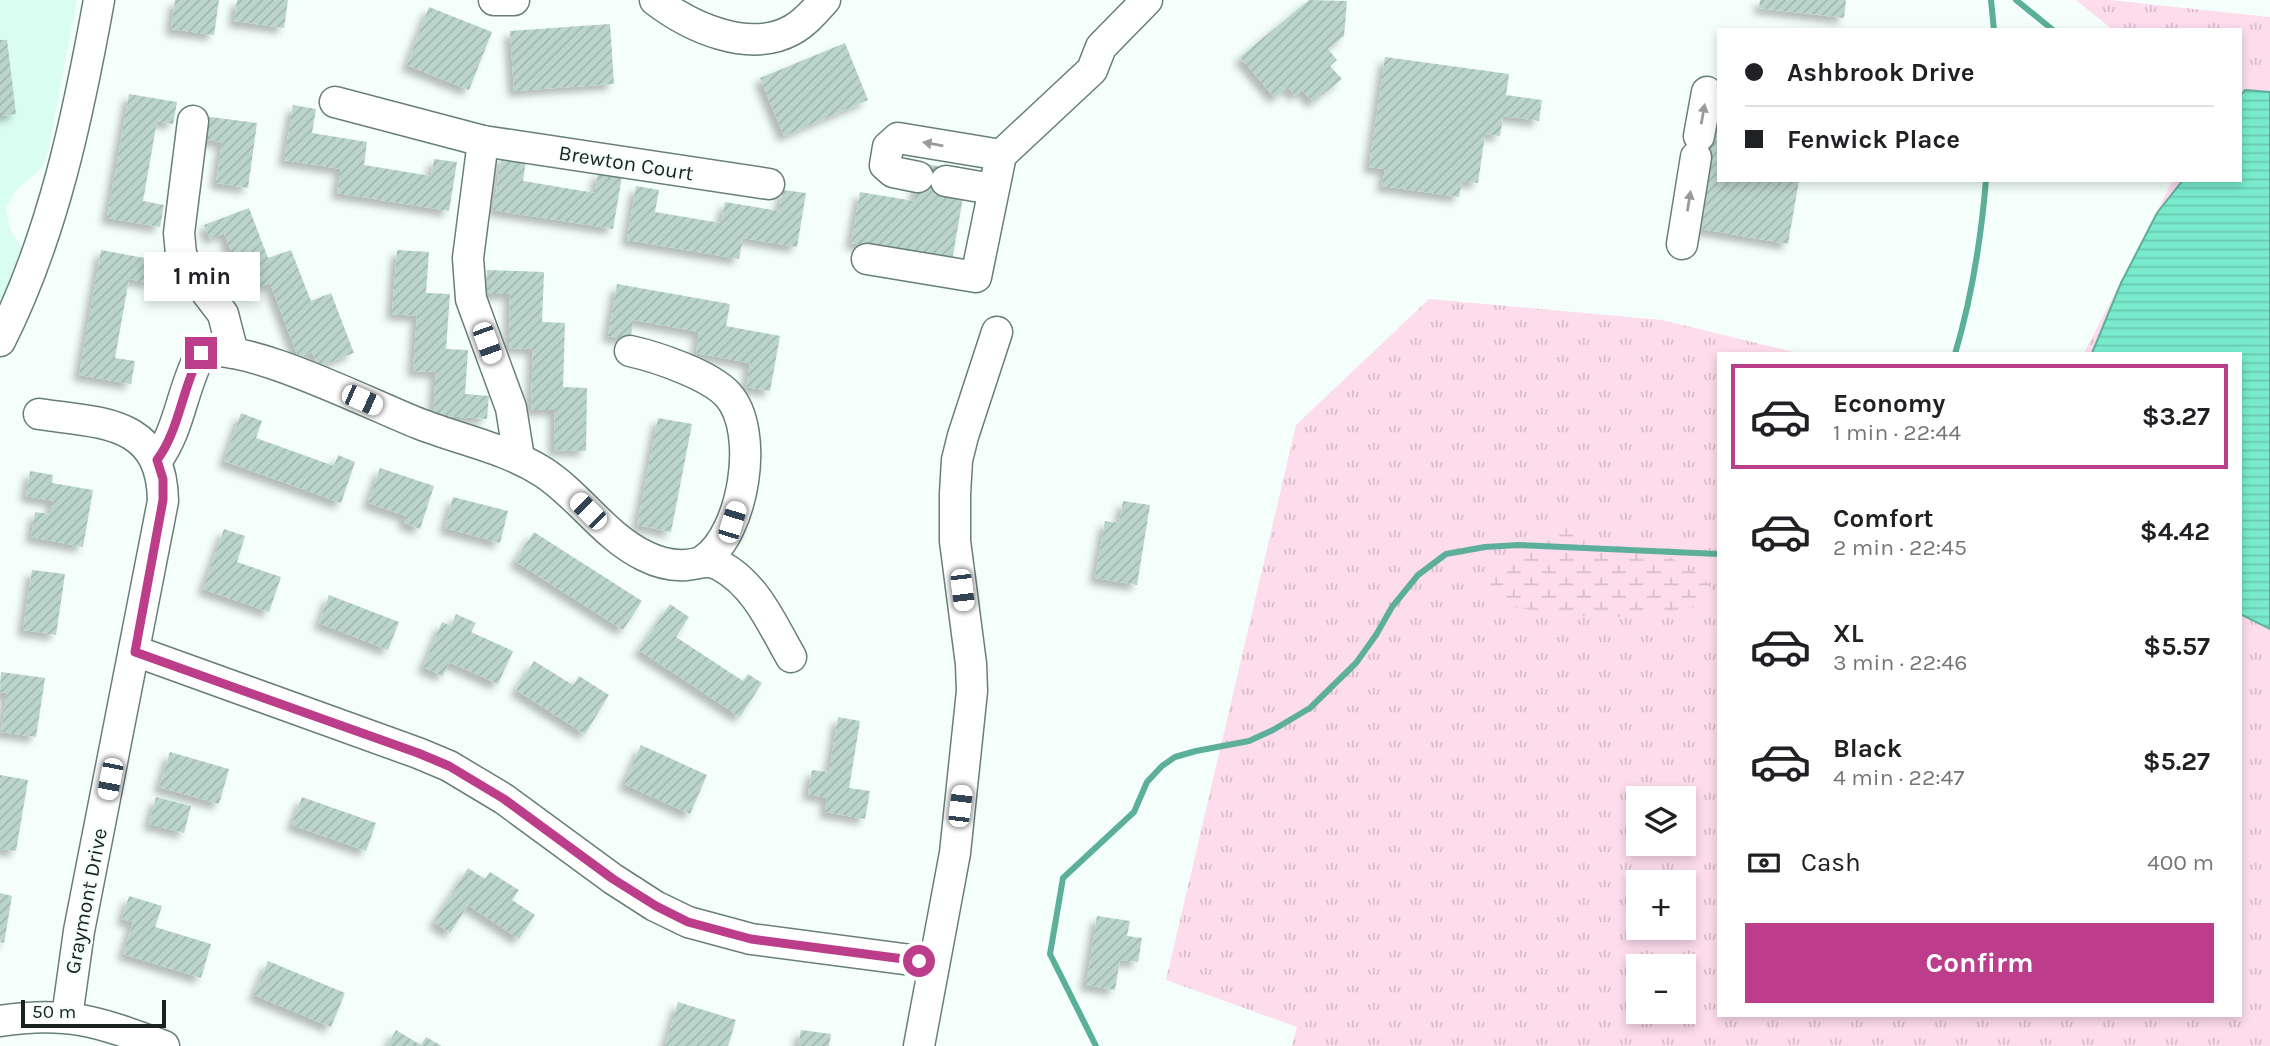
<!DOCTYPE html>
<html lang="en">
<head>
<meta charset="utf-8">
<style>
  :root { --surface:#fff; --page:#f6f6f6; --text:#202124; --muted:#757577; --line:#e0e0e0; --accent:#bc3d8a }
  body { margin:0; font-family:Karla,sans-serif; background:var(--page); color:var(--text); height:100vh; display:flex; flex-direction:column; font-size:26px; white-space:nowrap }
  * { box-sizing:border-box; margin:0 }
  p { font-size:23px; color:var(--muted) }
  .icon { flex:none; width:38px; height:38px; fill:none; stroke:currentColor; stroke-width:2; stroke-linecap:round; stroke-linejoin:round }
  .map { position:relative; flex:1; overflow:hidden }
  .sheet { position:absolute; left:1717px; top:352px; width:525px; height:665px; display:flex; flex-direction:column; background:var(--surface); border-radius:0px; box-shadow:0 4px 10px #0003 }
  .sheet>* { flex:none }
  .top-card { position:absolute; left:1717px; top:28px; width:525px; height:154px; border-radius:0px; box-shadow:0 4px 10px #0003; display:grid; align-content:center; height:154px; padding:0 28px; background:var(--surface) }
  .buttons { position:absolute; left:1626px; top:786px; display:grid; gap:14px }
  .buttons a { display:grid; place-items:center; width:70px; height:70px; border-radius:0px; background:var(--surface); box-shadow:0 4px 10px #0003; font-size:35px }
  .scale { position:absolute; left:21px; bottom:18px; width:145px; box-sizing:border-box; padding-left:7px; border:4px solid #18221f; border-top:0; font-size:19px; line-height:24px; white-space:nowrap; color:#18221f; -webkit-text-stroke:5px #f4fffb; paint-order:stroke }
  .end { position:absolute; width:32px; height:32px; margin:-16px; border:9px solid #bc3d8a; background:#fff; box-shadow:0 0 0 4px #fff }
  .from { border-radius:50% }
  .bubble { position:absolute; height:49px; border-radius:0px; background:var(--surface); box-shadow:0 4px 10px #0003; font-size:23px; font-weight:700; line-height:49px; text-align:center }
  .car { position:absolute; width:21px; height:42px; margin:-21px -10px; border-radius:9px; box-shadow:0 0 5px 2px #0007; background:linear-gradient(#fff 24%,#345 0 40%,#fff 0 76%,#345 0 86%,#fff 0) }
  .top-card b { display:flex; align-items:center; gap:24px; height:66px; font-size:26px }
  .top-card b+b { border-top:2px solid var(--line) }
  .top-card i { width:18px; height:18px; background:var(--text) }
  ul { padding:12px 0 0; list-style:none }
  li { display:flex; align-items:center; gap:21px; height:105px; margin:0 14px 10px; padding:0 14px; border:4px solid transparent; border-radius:0px }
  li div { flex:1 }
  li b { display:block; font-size:26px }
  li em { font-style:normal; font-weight:700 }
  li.active { border-color:var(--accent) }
  li>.icon { width:63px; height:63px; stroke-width:1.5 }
  .pay { display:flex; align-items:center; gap:18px; height:77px; padding:0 28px; font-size:26px }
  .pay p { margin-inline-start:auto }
  .action { display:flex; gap:14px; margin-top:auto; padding:14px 28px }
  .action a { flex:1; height:80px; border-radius:0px; background:var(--accent); color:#fff; font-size:28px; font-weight:700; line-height:80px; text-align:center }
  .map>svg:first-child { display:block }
  .built { fill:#d9fdf1 }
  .grass { fill:url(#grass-tufts); fill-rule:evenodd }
  .wetland { fill:url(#wetland-marsh) }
  .water { fill:url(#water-rules); stroke:#5caf98; stroke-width:2 }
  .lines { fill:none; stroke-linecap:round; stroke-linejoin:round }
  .stream { stroke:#5caf98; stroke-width:6 }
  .building { fill:url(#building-hatch); filter:url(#shadow) }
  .minor-casing { stroke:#677f77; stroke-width:33 }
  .minor { stroke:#fff; stroke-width:30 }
  .oneway { fill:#979c9a }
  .route { stroke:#bc3d8a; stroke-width:9 }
  .labels { text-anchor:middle; stroke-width:5; stroke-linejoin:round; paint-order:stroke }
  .street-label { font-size:21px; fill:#18221f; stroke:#f4fffb }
</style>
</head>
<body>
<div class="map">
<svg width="2270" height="1046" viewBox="0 0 2270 1046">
  <defs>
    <pattern id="grass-tufts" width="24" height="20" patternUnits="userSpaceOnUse" patternTransform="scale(1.75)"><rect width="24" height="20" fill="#fddcec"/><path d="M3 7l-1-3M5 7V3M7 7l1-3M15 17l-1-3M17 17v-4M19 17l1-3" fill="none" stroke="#d8bcca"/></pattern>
    <pattern id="wetland-marsh" width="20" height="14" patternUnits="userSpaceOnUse" patternTransform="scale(1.75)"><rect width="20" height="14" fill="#fddcec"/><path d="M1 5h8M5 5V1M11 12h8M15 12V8" fill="none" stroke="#d8bcca"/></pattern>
    <pattern id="water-rules" width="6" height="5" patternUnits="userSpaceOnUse" patternTransform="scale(1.75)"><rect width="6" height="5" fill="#79ebcc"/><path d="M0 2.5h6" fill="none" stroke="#68c9af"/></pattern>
    <pattern id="building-hatch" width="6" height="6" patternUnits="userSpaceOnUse" patternTransform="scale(1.75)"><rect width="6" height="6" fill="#bbd5cc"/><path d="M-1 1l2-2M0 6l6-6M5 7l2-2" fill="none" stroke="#a0b7af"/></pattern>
    <filter id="shadow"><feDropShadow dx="-6" dy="6" stdDeviation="3.5" flood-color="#0004"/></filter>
  </defs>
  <rect width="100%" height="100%" fill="#f4fffb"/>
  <path class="built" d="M0 0H77L48 152 42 168 16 190 6 208 10 229 21 246 54 250 22 322 0 360Z"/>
  <path class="grass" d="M2076 0H2110L2270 17V1046H1292L1297 1027 1166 980 1296 425 1429 299 1662 320 1798 353 1718 354V1015H2240V354L2084 353 2173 180H2240V30H2113ZM1638 798H1684V844H1638ZM1638 882H1684V928H1638ZM1638 966H1684V1012H1638Z"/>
  <path class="wetland" d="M1561 528H1575L1627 549 1661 552 1702 576 1714 592C1692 627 1527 622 1496 597 1495 596 1490 590 1489 589 1494 561 1537 538 1561 528Z"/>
  <path class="water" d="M2245 90 2270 92V629L2240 614V354L2092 353 2121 283 2157 213 2183 180H2240V96Z"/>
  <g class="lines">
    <g class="stream">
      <path d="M1991 0 1994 30"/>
      <path d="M2016 0 2053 30"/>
      <path d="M1955 354C1972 297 1981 239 1986 180"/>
      <path d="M1096 1046 1050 954 1063 878 1134 812 1147 782 1162 766 1175 757 1196 751 1249 741 1273 730 1310 708 1356 663 1376 635 1392 607 1418 575 1446 554 1485 547 1519 545 1718 554"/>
    </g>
  </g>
  <g class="building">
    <path d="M175 0H219L214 35 171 29Z"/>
    <path d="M237 0H288L284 28 234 21Z"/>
    <path d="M1309 0 1347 1 1344 36 1328 49 1337 60 1330 66 1342 79 1313 102 1302 90 1295 96 1288 87 1275 98 1240 57Z"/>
    <path d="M1760 0H1846L1844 18 1759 8Z"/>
    <path d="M429 7 492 32 469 90 407 65Z"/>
    <path d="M610 24 614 84 514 91 510 31Z"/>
    <path d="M0 40H7L16 114 0 116Z"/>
    <path d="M845 43 868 100 784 136 760 78Z"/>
    <path d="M1385 57 1509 74 1506 95 1542 100 1539 121 1503 116 1500 136 1485 134 1478 183 1462 181 1459 197 1382 186 1385 169 1369 167Z"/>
    <path d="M129 94 177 102 173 124 157 121 143 201 164 205 160 227 107 218Z"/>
    <path d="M293 105 316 109 312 133 367 142 364 165 431 176 434 159 457 162 449 211 337 193 341 169 284 160Z"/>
    <path d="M203 116 257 123 248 188 216 183 222 142 200 139Z"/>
    <path d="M1714 129 1718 130V180H1799L1788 244 1696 228Z"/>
    <path d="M502 155 526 159 523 181 595 193 598 172 622 176 613 229 493 210Z"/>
    <path d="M921 163 948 168 963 197 952 261 851 243 860 192 914 201Z"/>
    <path d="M636 186 659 190 655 212 721 223 725 202 779 211 783 190 806 193 797 247 743 238 739 259 627 240Z"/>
    <path d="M249 208 268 258 291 250 311 301 331 293 354 353 318 367 312 352 298 357 270 283 247 292 224 233 210 239 204 225Z"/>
    <path d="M101 250 155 260 151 283 129 279 115 358 135 361 131 384 79 375Z"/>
    <path d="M397 250 429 252 426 293 450 294 446 349 468 350 465 394 489 396 487 419 433 415 436 372 413 371 417 316 392 314Z"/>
    <path d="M487 270 544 272 542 322 565 323 563 387 587 388 586 451 554 450 555 410H531L533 349 509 348 510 294H486Z"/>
    <path d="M617 284 730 304 726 326 780 336 770 391 746 387 750 363 696 353 699 332 634 320 630 340 608 336Z"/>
    <path d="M241 413 262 421 256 438 334 466 338 455 355 462 341 503 224 461Z"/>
    <path d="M658 418 692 424 671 532 637 525Z"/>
    <path d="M380 468 434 486 420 529 404 523 406 516 368 503Z"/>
    <path d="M30 471 53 475 52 483 93 490 83 547 31 537 35 512 50 514 53 501 26 496Z"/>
    <path d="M453 497 508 511 500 543 445 528Z"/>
    <path d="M1123 501 1150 505 1137 585 1095 578 1105 521 1119 523Z"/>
    <path d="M224 529 245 536 237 562 281 577 269 612 203 589Z"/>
    <path d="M534 532 642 601 623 630 515 561Z"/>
    <path d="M32 570 65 574 56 635 23 630Z"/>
    <path d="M329 595 399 622 388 650 319 623Z"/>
    <path d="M670 604 689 617 676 637 743 681 748 674 762 683 740 717 639 650Z"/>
    <path d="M456 614 476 623 471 632 513 651 498 684 449 662 443 676 423 667 442 622 451 626Z"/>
    <path d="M534 661 573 685 579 676 609 695 585 734 516 690Z"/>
    <path d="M1 672 45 678 36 737 1 732 7 693 0 692Z"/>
    <path d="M838 717 860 721 849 788 870 791 865 819 825 812 827 798 808 794 812 770 829 772Z"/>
    <path d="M641 745 707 775 690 814 624 784Z"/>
    <path d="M170 752 229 769 219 804 159 787Z"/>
    <path d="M0 775 28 780 16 851 0 849Z"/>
    <path d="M156 797 191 806 184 833 149 824Z"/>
    <path d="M302 797 376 823 366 851 292 825Z"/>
    <path d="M468 868 485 879 490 872 519 890 512 900 535 915 519 939 468 905 450 933 434 922Z"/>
    <path d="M0 893 12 896 4 943 0 942Z"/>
    <path d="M129 896 162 906 155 927 211 944 201 978 123 954 133 922 122 919Z"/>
    <path d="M1097 916 1130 921 1127 936 1142 938 1138 962 1120 960 1115 990 1086 985Z"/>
    <path d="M268 961 345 993 331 1027 254 995Z"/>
    <path d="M678 1002 736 1020 728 1046H665Z"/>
    <path d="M396 1030 421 1045 426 1037 442 1046H387Z"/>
    <path d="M801 1030 831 1034 829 1046H798Z"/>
  </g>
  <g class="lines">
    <defs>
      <g id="minor">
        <path d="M494 0H514"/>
        <path d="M655 0C690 27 749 54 792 30 805 23 815 11 825 0"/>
        <path d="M335 102 483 141 769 184"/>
        <path d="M193 121 179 233 181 254 187 267 223 314 233 353"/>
        <path d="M1699 136 1707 92"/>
        <path d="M483 141 468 258 471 299 511 408 519 458"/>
        <path d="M918 177 893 172 885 165 888 147 898 138 1001 155"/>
        <path d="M946 181 992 189"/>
        <path d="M1682 244 1696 157"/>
        <path d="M867 259 976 277 1001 155 1092 70 1101 47 1147 0"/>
        <path d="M0 341C53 236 78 116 99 0"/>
        <path d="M630 351C657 357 710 375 728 395 761 432 743 534 704 560"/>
        <path d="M39 414C101 423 162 420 163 501L79 931 67 1017"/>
        <path d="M157 460C180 429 182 388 201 353 242 339 375 407 420 424 461 440 505 448 543 472 580 496 605 537 645 556 657 562 672 566 686 565 700 564 707 558 721 566 756 585 772 624 791 657"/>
        <path d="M135 651 418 753 449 766 504 799 613 879 655 906 688 922 751 939 934 963"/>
        <path d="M0 1021C69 1010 101 1023 164 1046"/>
        <path d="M919 1046 955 853 972 691 971 664 955 541V494L957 460 963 436 997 332"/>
      </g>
    </defs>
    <use href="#minor" class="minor-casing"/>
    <use href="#minor" class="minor"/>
  </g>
  <defs><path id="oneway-solid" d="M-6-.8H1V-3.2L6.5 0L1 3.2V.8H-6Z" transform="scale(1.75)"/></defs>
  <g class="oneway">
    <use href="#oneway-solid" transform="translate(1703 114) rotate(-80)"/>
    <use href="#oneway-solid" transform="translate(933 144) rotate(-170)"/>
    <use href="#oneway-solid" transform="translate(1689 201) rotate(-81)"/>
  </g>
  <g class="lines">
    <path class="route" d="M201 353C182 387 180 429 157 460L163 479V500L135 652 418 753 449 766 504 799 613 879 656 906 688 922 751 939 919 961"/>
  </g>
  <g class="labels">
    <g class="street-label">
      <text transform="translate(626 163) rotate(9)" y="7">Brewton Court</text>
      <text transform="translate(86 901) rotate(-79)" y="7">Graymont Drive</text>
    </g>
  </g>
</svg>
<div class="buttons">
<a><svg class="icon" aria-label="layers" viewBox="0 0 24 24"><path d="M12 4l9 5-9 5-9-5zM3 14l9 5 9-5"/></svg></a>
<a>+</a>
<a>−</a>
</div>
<div class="scale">50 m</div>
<i class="end from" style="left:919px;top:961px"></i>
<i class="end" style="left:201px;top:353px"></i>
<div class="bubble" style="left:144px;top:252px;width:116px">1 min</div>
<i class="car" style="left:487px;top:343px;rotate:160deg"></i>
<i class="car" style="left:362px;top:400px;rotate:114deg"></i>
<i class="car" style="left:588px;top:511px;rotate:315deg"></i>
<i class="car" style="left:732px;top:522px;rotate:17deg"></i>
<i class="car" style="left:962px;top:590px;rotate:173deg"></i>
<i class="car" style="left:110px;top:779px;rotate:191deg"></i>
<i class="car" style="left:960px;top:806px;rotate:7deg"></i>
<div class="top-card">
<b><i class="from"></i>Ashbrook Drive</b>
<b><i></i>Fenwick Place</b>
</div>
<section class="sheet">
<ul>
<li class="active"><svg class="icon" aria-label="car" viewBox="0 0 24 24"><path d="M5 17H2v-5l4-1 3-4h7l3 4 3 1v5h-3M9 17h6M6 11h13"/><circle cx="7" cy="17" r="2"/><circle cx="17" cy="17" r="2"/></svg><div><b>Economy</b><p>1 min · 22:44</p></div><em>$3.27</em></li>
<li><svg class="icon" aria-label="car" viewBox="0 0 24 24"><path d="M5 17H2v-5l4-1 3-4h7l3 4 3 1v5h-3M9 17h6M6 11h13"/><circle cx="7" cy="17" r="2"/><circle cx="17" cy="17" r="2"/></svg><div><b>Comfort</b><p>2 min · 22:45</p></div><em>$4.42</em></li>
<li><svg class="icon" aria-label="car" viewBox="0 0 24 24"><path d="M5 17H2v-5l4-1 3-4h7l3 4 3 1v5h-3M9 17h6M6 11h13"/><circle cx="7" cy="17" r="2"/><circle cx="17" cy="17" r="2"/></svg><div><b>XL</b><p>3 min · 22:46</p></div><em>$5.57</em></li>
<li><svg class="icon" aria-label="car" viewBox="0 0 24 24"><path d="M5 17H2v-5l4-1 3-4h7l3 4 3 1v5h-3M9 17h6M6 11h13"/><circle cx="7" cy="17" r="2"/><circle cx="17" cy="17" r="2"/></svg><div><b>Black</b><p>4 min · 22:47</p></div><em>$5.27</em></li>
</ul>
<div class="pay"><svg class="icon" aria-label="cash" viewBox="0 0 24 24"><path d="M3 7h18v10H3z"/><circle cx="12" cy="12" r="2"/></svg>Cash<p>400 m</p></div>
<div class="action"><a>Confirm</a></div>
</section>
</div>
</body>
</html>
